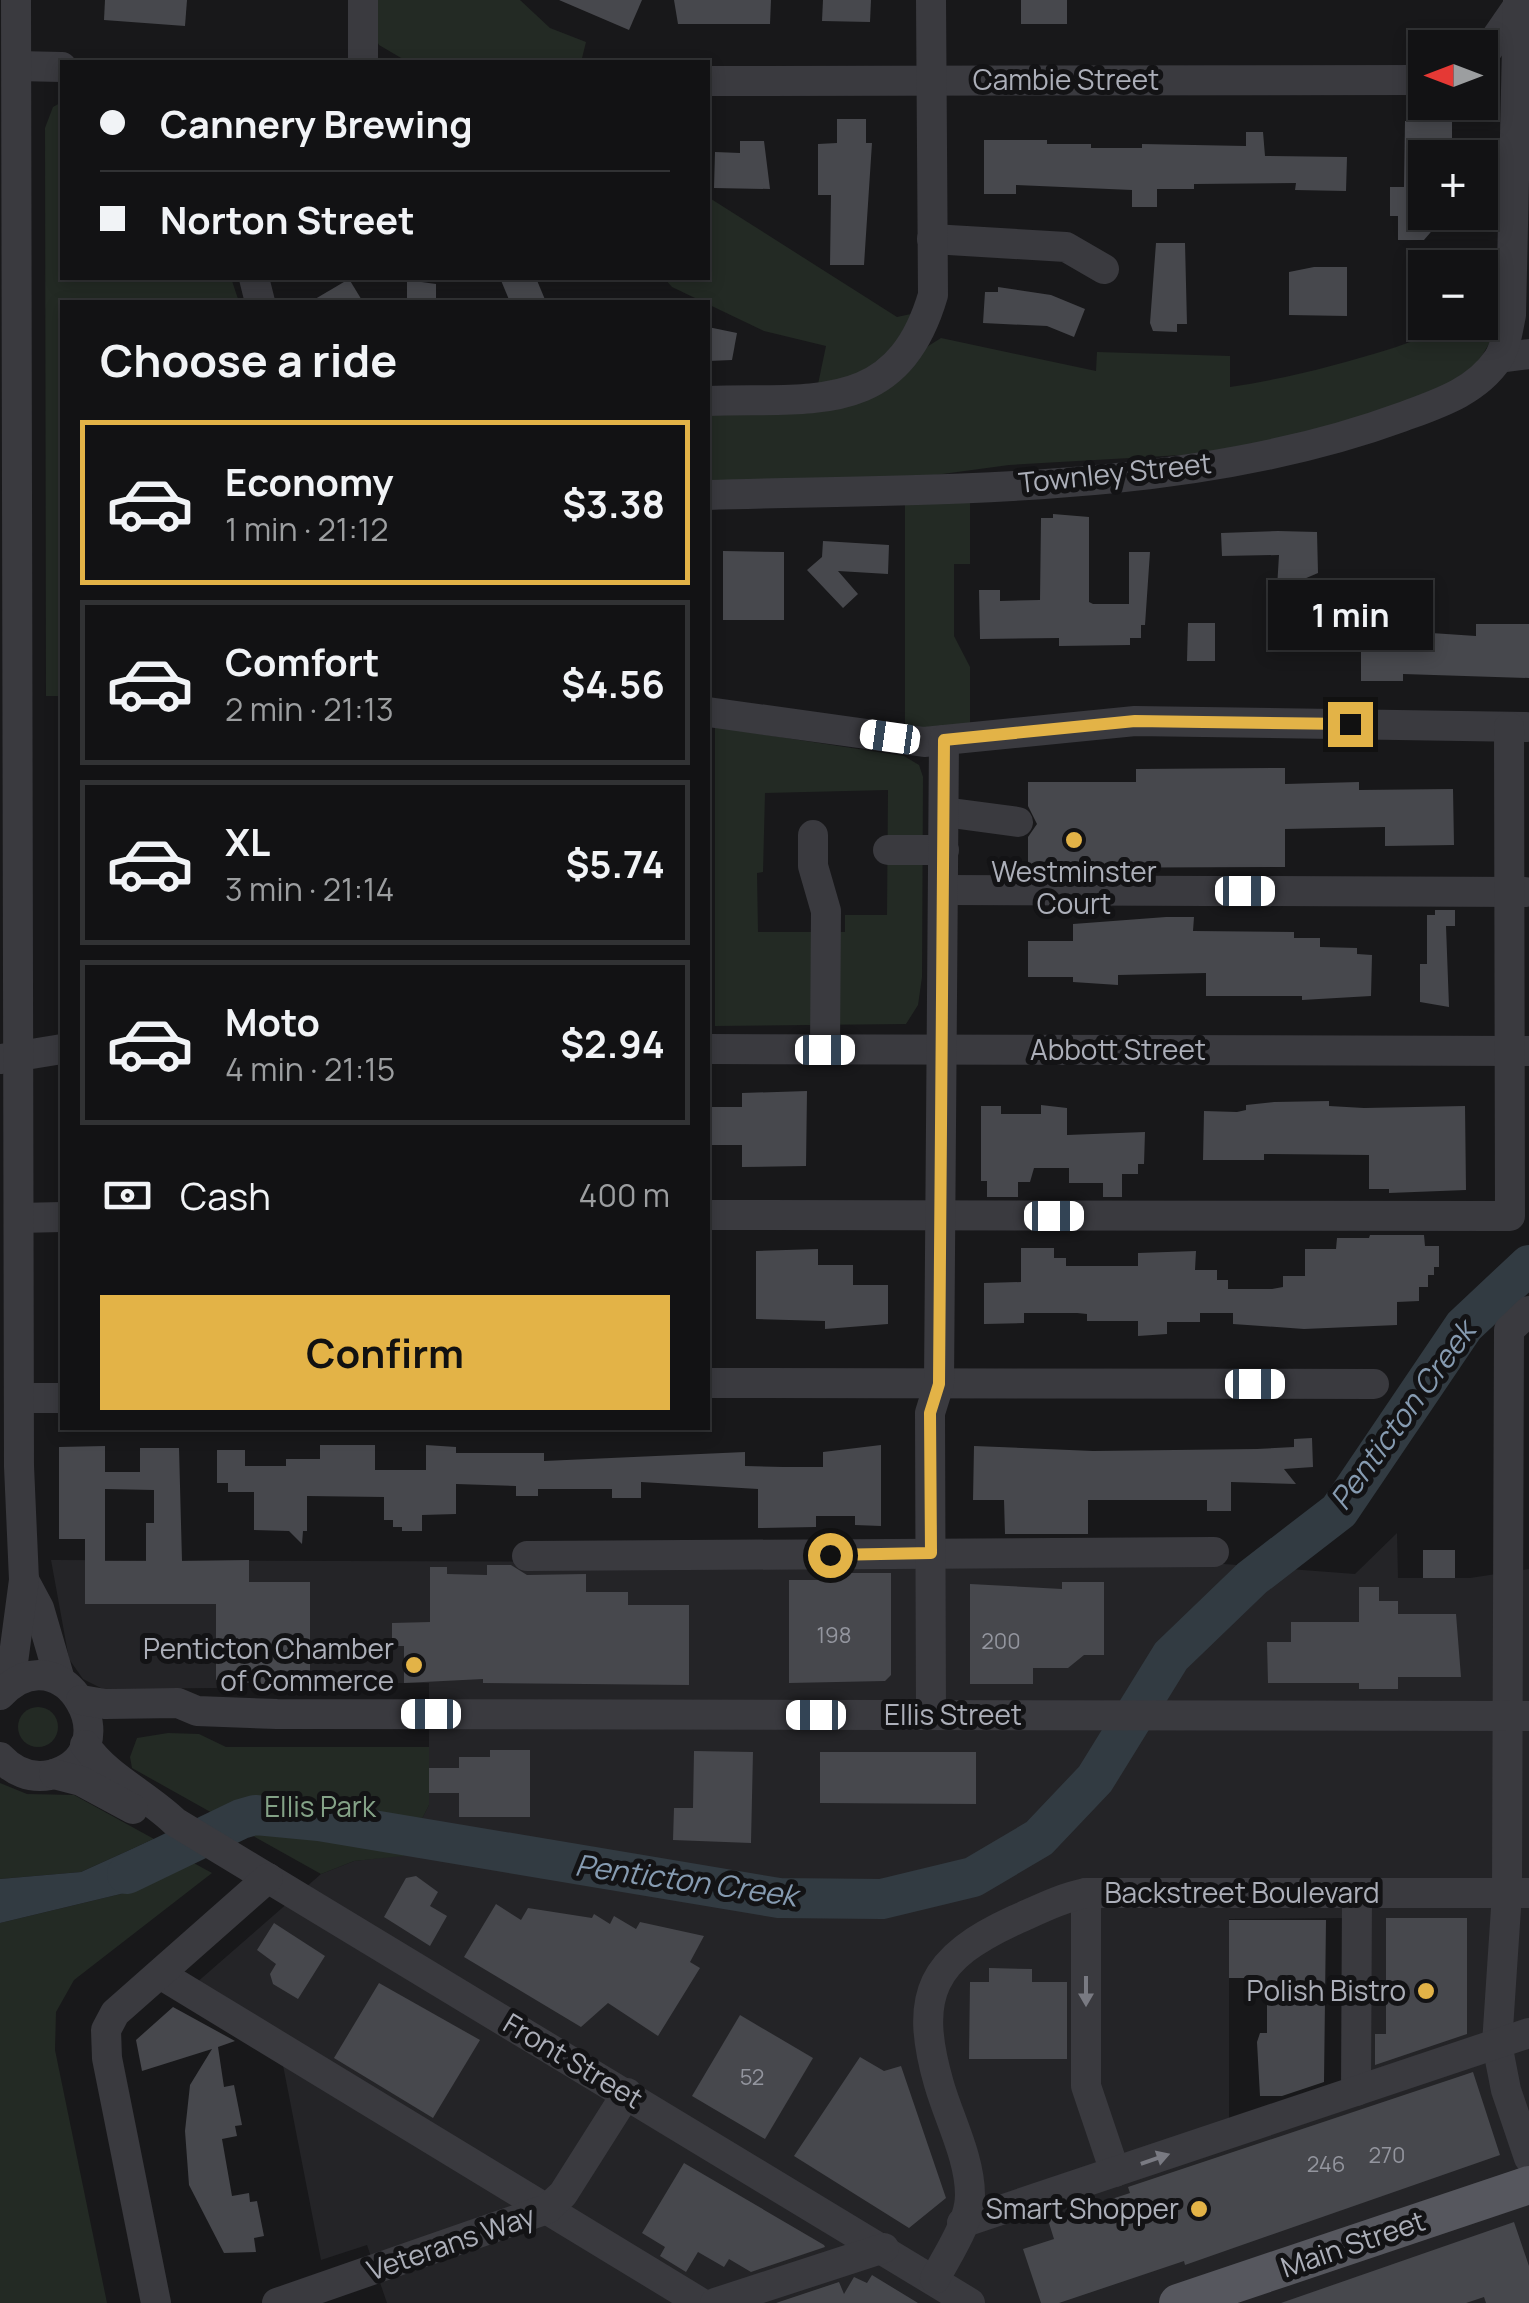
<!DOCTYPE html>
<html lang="en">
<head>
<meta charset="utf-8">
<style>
  :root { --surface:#121214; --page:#1f2022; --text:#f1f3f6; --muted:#9c9ea0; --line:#313234; --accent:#e3b347 }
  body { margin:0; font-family:Manrope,sans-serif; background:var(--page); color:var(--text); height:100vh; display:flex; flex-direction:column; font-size:38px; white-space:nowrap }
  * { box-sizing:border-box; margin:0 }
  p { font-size:32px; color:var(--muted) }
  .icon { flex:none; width:55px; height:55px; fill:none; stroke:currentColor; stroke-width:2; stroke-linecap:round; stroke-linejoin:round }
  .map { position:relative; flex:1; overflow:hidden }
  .details { position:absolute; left:60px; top:300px; width:650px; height:1130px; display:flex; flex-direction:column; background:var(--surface); border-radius:0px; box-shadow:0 5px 15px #0003,0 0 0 2px var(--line) }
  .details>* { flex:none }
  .top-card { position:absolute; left:60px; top:60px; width:650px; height:220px; border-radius:0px; box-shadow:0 5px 15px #0003,0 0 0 2px var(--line); display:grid; align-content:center; height:220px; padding:0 40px; background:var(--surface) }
  .needle { width:65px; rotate:270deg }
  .buttons { position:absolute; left:1408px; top:30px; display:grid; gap:20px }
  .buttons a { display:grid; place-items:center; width:90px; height:90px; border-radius:0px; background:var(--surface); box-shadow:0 5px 15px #0003,0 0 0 2px var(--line); font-size:50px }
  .end { position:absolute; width:45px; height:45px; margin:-22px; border:12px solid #e3b347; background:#111; box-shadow:0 0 0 5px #111 }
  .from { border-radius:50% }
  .bubble { position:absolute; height:70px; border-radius:0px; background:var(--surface); box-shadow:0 5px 15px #0003,0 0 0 2px var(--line); font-size:32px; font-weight:700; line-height:70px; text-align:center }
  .car { position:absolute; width:30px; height:60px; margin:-30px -15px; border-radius:12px; box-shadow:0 0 8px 2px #0007; background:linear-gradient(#fff 24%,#345 0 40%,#fff 0 76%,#345 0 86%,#fff 0) }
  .top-card b { display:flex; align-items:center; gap:35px; height:95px; font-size:38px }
  .top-card b+b { border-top:2px solid var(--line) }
  .top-card i { width:25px; height:25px; background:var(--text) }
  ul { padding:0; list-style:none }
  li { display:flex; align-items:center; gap:30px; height:165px; margin:0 20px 15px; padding:0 20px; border:5px solid var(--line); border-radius:0px }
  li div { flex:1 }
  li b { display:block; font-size:38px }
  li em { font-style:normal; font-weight:700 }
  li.current { border-color:var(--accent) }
  li>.icon { width:90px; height:90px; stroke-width:1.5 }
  h2 { padding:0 40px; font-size:45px; line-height:120px }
  .pay { display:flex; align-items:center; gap:25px; height:110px; padding:0 40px; font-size:38px }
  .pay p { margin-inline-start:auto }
  .primary-button { display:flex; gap:20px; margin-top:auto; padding:20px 40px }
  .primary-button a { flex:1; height:115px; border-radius:0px; background:var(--accent); color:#111; font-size:40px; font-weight:700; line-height:115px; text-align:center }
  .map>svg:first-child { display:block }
  .built { fill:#242427; fill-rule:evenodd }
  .green { fill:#232a24; fill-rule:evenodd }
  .water { fill:#323b42 }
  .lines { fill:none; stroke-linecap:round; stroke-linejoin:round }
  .river { stroke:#323b42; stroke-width:40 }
  .building { fill:#47484d; fill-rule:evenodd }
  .minor { stroke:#3a3a3f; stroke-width:30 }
  .major { stroke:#56575e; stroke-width:38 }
  .oneway { fill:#797a82 }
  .route { stroke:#e3b347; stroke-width:12 }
  .poi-dot { fill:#e3b347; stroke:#131315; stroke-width:4 }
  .labels { text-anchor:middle; stroke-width:10; stroke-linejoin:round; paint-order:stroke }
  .number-label { font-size:22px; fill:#93959e }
  .street-label { font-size:28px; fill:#acafb9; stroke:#131315 }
  .poi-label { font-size:28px; fill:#acafb9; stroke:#131315; text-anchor:end }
  .park-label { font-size:28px; fill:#84a287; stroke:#131315 }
  .water-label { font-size:30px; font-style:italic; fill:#869bb1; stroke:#131315 }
</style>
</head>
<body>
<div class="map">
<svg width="1529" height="2303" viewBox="0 0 1529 2303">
  <rect width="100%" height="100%" fill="#18181a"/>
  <path class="built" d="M1397 1533 1398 1578H1470L1529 1569V2303H387L367 2245 321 2260 282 2060 179 1998 321 1874 354 1861 403 1855 429 1805V1683H233L216 1688 103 1689 83 1679 69 1659 51 1560 1224 1564 1355 1574ZM1347 1918 1348 2084 1229 2121V1919Z"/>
  <g class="green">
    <path d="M371 0H520L550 28 586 42 581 62H408L379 45 372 32Z"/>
    <path d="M62 102V278H231L239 302H62V696H46L45 128 53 107Z"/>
    <path d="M708 197 897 317 911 314 918 305 881 367 817 389 826 346 764 331 672 287 664 278H708Z"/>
    <path d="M1499 307 1493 337 1477 364 1445 386 1337 427 1217 453 1009 465 913 478 708 481V409L838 403 941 338 1096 371 1097 352 1230 356V387C1285 379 1338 365 1390 349 1420 340 1449 323 1480 322V316Z"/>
    <path d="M970 500V564H954V636L970 667V728L905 729V501Z"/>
    <path d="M715 727 904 756 919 765 923 777 922 977 918 1005 906 1024 715 1026ZM888 790 887 915H845V932H758L757 873 763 872 765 793Z"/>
    <circle cx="38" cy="1727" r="20"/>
    <path d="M168 1733 199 1734 226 1747H429V1805L403 1856 354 1861 321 1874 132 1768 130 1757 137 1738Z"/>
    <path d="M0 1783 27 1794 74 1795 154 1839 81 1872 0 1879Z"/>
    <path d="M190 1861 212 1873 74 1980 56 2012 55 2050 107 2303H0V1923L133 1891Z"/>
  </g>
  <path class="water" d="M154 1839 190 1861 133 1891 0 1923V1879L81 1872Z"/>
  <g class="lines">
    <path class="river" d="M127 1874 241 1819 255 1815 319 1821 779 1898 882 1899 973 1877 1039 1838 1095 1779 1171 1656 1252 1578 1339 1511 1464 1326 1529 1265"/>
  </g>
  <g class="building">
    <path d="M105 0H187L185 26 104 20Z"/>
    <path d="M559 0H642L629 30Z"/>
    <path d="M674 0H771L770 24H678Z"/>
    <path d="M823 0H871L870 22 822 21Z"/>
    <rect x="1021" y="0" width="46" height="24"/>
    <path d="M837 119H866V143H872L864 265H830L831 195H818V144L837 143Z"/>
    <path d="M1405 121 1452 122V152L1444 158H1425V212H1448L1424 240H1398V216H1390V187H1404Z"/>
    <path d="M1246 132H1263L1265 156 1347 157 1346 191 1295 190 1296 183 1194 184V189H1157V207H1132V190L1016 185V194H984V140H1047V144H1091V148H1142V144L1246 146Z"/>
    <path d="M740 141H764L770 189 714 188 715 152 740 153Z"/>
    <path d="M1156 243H1185L1187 324H1177V332L1153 331 1150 323Z"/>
    <path d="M1314 267H1347V316L1289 315V272Z"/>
    <path d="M500 278H536L546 302H510Z"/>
    <path d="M349 279 363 302H310Z"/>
    <path d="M407 280 436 284V302H407Z"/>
    <path d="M998 287 1051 295 1085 309 1074 337 1047 326 983 323 985 292H998Z"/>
    <path d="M708 327 737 333 732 360 708 361Z"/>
    <path d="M1053 514 1089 517V602L1093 604H1129V552H1150L1145 625H1141V638H1130V645L1059 646V638L980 639 979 590H1000V601L1040 600 1041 518H1053Z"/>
    <path d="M1278 531 1317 532 1318 573 1304 579V590L1277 588 1279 555 1222 556 1221 533Z"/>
    <path d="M823 541 889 545 888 574 838 571 858 594 843 608 807 570 822 557Z"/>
    <path d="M723 551 784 552V620H723Z"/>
    <path d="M1188 623H1215V661H1187Z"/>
    <path d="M1476 624H1529V678L1403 674V681H1361V652L1363 642H1372V629L1476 636Z"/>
    <path d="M1285 768V784L1359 782V790L1453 789 1454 845 1385 846V827L1285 829V867L1028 868V837L1037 824 1028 806V782H1136V769Z"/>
    <path d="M1435 910H1455V926H1446L1449 1007 1420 1002V964H1427V915H1435Z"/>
    <path d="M1166 917H1194L1193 931 1294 932V938H1320V947L1357 948V954L1372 955 1371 996 1302 1000V996H1206V973L1118 975V985L1073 982V977H1028V941H1073V924Z"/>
    <path d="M807 1091 806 1166 742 1167V1145H708L709 1107H742V1093Z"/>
    <path d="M1329 1101V1106L1364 1108 1465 1106 1466 1190 1389 1193V1189H1369V1155L1264 1154V1160H1203L1204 1111 1237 1112 1246 1110V1105L1274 1102Z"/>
    <path d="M1041 1105 1067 1108V1135L1145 1132 1144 1164H1138V1174H1122V1197H1103V1183H1069V1168H1034L1030 1182H1018V1197H987V1181H981V1106H1001V1114H1041Z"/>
    <path d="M1370 1235H1424L1425 1246H1439V1267H1434V1275H1428V1287H1419V1301L1397 1302V1325L1304 1329 1233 1324V1313H1200V1322H1167V1334L1138 1336V1321H1087V1314L1077 1313H1024V1323L984 1324V1283L1021 1282V1248H1054V1258H1066V1266H1138V1253L1196 1251 1195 1270H1217V1280H1228V1289H1272L1283 1287V1276H1305V1249H1336L1337 1238H1369Z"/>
    <path d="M818 1249V1265H853V1285H888V1324L825 1329V1321L756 1319V1251Z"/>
    <path d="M1312 1438 1313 1467 1284 1469 1296 1484 1231 1482V1511H1207V1500H1088V1534H1005L1004 1500H973L974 1446 1093 1451 1257 1449 1294 1447V1439Z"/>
    <path d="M320 1445H375V1470H426V1445L456 1447V1453H544V1461L745 1452V1466L783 1467H823V1452L881 1445V1526L855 1525V1516H816V1527L758 1528V1489L641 1482V1498H612V1489H538V1496H516V1486L456 1484V1514L422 1515V1531H402V1527H393V1520H384V1497L307 1496V1531H303L302 1544 289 1531 254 1530V1492H228V1483H217V1450H245V1466H286V1459H320Z"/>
    <path d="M105 1446V1472H140V1448H179L182 1561 249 1560V1582H310V1679H283V1686L216 1680V1604H85V1539H59V1447ZM105 1489 154 1490V1523H146V1561H105Z"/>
    <rect x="1423" y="1550" width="32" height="28"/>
    <path d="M487 1565H511L527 1575 586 1574V1592H628V1605H689V1685L483 1683V1679L404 1683V1646H392V1623L430 1622V1567H447V1574L487 1575Z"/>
    <path d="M823 1573H891V1675L885 1681 789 1683V1580H824Z"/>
    <path d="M1062 1582H1104V1655H1084L1068 1668H1033V1684H970V1584L1062 1589Z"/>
    <path d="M1359 1587H1379V1601H1398V1614H1456L1461 1677H1398V1689H1359V1683H1268L1267 1642H1291V1622H1359Z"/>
    <path d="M490 1750H530V1817H459V1793H429V1768H459V1757H490Z"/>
    <path d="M694 1751 753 1752 751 1843 673 1840 674 1808H693Z"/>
    <path d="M820 1752H976V1804L820 1803Z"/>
    <path d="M416 1876 438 1892 430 1906 447 1916 430 1946 384 1917 406 1878Z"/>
    <path d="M496 1904 521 1920 528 1908 592 1918 594 1914 610 1924 614 1916 636 1929 640 1922 704 1936 690 1962 700 1968 658 2036 608 2003 581 2027 464 1957Z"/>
    <path d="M1386 1918H1467V2034L1375 2065V2034H1386Z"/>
    <path d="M1229 1920H1326L1324 2082 1282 2096H1260L1257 2042 1260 2033H1267V1989H1262V1978H1229Z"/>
    <path d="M274 1923 325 1956 298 1999 273 1984 270 1974 276 1964 257 1950Z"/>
    <path d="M989 1968 1032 1969V1982H1067V2059H969L970 1982H989Z"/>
    <path d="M379 1983 480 2040 433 2118 334 2058Z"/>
    <path d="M173 2007 235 2041 218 2047 224 2087 234 2085 242 2125 235 2126 237 2136 222 2139 232 2196 249 2193 250 2202 257 2201 264 2236 254 2238 256 2252 224 2253 189 2185 185 2131 190 2085 212 2049 142 2071 136 2040Z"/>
    <path d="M740 2015 813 2058 765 2139 692 2096Z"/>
    <path d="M860 2057 884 2071 901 2066 946 2198 909 2228 794 2156Z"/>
    <path d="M1473 2072 1500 2155 1185 2265 1184 2261 1059 2303H1041L1023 2249 1054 2239 1048 2220 1130 2193 1128 2187Z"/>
    <path d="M684 2163 824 2245 825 2247 751 2272 729 2259 724 2267 698 2252 686 2272 660 2256 665 2247 642 2233Z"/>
    <path d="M1514 2222 1529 2266V2303H1486L1484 2297 1466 2303H1281Z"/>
    <path d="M872 2275 918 2303H776L839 2282 844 2294 854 2277 867 2283Z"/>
  </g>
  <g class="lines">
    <g class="minor">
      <path d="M1480 61 1518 6"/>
      <path d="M363 62V0"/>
      <path d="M17 66 62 67"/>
      <path d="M708 81 1425 80"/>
      <path d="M932 239 1066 247 1104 269"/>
      <path d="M254 278 260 302"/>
      <path d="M1499 358 1529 354"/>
      <path d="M708 401C812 397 897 417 933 295L931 0"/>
      <path d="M708 495C934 488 1187 496 1402 417 1437 404 1476 392 1498 359 1506 347 1508 329 1511 315L1518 0"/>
      <path d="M708 712 924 742 1135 721 1526 727"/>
      <path d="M944 812 1018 822"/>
      <path d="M813 835V866L826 911 825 1050"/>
      <path d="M888 850H944"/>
      <path d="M944 890 1525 892"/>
      <path d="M708 1049 1529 1051"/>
      <path d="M1 1059 62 1049"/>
      <path d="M708 1215 1510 1216 1509 727"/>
      <path d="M19 1218 62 1217"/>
      <path d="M1529 1311 1509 1330 1507 1893 1497 2044 1506 2090 1529 2158"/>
      <path d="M708 1383 1374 1384"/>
      <path d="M19 1398H62"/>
      <path d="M527 1556 1214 1552"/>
      <path d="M24 1580 39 1608 60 1680"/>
      <path d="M10 1685 24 1580 19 1466 16 0"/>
      <path d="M0 1695C63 1627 134 1754 50 1775 30 1779 13 1771 0 1757"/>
      <path d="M81 1700 105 1704 178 1703 197 1711 277 1714 1529 1716"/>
      <path d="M931 1715 930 1413 939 1384 944 740"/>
      <path d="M85 1745C108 1778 146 1794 175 1822L970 2303"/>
      <path d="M54 1774 81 1781 133 1809"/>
      <path d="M1086 1893V2086L1115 2172"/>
      <path d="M160 1974 701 2303"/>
      <path d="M1356 2091 1357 1894"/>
      <path d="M962 2223 1529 2033"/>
      <path d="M935 2279C947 2255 970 2223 970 2195 970 2158 949 2119 939 2084 913 1994 932 1958 1015 1920 1038 1910 1061 1898 1086 1893H1529"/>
      <path d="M156 2303 107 2058 106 2030 115 2013 268 1878"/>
      <path d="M277 2303 547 2209 563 2194 627 2093"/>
      <path d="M715 2303 884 2248"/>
    </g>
    <path class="major" d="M1178 2303 1529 2185"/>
  </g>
  <defs><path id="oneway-solid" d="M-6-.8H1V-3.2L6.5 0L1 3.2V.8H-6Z" transform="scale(2.5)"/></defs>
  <g class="oneway">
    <use href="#oneway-solid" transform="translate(1086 1991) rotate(90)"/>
    <use href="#oneway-solid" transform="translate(1155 2159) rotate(-19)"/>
  </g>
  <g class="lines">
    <path class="route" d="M830 1555 931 1553 930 1413 939 1384 944 740 1135 721 1350 724"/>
  </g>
  <g class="poi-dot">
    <circle cx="1074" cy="840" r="10"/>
    <circle cx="414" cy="1665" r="10"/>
    <circle cx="1426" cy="1991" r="10"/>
    <circle cx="1199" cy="2209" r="10"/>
  </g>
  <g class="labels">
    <g class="number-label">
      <text x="834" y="1643">198</text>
      <text x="1001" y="1649">200</text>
      <text x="752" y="2085">52</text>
      <text x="1387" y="2163">270</text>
      <text x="1326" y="2172">246</text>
    </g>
    <g class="street-label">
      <text x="1066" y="90">Cambie Street</text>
      <text transform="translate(1115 473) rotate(-6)" y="10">Townley Street</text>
      <text x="1118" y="1060">Abbott Street</text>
      <text x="953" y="1725">Ellis Street</text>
      <text x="1242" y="1903">Backstreet Boulevard</text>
      <text transform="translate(573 2061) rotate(31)" y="10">Front Street</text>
      <text transform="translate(451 2243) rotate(-19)" y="10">Veterans Way</text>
      <text transform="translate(1353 2244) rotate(-19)" y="10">Main Street</text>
    </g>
    <g class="poi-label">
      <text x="1074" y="882" text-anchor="middle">Westminster<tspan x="1074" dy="32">Court</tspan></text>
      <text x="394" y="1659">Penticton Chamber<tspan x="394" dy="32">of Commerce</tspan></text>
      <text x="1406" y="2001">Polish Bistro</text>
      <text x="1179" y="2219">Smart Shopper</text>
    </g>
    <g class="park-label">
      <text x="320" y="1817">Ellis Park</text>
    </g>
    <g class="water-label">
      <text transform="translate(1403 1416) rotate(-54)" y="10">Penticton Creek</text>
      <text transform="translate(686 1881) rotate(8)" y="10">Penticton Creek</text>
    </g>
  </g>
</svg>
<div class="buttons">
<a><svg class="needle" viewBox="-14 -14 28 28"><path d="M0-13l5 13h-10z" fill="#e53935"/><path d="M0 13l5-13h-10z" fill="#9c9ea0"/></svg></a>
<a>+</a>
<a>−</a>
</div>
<i class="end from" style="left:830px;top:1555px"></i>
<i class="end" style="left:1350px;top:724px"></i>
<div class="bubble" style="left:1268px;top:580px;width:165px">1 min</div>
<i class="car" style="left:890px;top:737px;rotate:278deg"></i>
<i class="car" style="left:1245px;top:891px;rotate:90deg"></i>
<i class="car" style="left:825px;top:1050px;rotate:90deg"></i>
<i class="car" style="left:1054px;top:1216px;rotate:90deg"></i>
<i class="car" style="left:1255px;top:1384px;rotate:90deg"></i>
<i class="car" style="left:431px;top:1714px;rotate:270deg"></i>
<i class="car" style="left:816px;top:1715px;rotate:270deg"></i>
<div class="top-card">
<b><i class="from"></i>Cannery Brewing</b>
<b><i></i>Norton Street</b>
</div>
<section class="details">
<h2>Choose a ride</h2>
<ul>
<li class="current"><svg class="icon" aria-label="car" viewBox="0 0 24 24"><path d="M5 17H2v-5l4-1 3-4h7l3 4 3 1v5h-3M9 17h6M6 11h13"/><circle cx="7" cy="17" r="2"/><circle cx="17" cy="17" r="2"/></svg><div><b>Economy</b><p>1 min · 21:12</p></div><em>$3.38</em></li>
<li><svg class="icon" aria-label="car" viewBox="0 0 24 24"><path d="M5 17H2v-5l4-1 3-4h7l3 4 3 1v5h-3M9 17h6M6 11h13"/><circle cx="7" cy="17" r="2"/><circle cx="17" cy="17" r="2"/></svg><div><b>Comfort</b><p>2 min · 21:13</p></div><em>$4.56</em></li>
<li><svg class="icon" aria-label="car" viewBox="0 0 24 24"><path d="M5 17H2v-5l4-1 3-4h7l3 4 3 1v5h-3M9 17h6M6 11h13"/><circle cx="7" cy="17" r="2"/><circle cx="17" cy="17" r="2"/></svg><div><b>XL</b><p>3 min · 21:14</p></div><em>$5.74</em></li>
<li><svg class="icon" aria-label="car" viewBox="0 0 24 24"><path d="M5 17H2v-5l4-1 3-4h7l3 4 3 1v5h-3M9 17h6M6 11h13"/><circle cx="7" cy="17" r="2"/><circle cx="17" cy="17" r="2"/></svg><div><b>Moto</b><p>4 min · 21:15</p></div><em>$2.94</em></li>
</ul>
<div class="pay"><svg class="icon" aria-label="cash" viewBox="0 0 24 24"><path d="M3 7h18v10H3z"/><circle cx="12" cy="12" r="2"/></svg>Cash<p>400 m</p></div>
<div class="primary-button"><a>Confirm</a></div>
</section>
</div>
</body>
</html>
